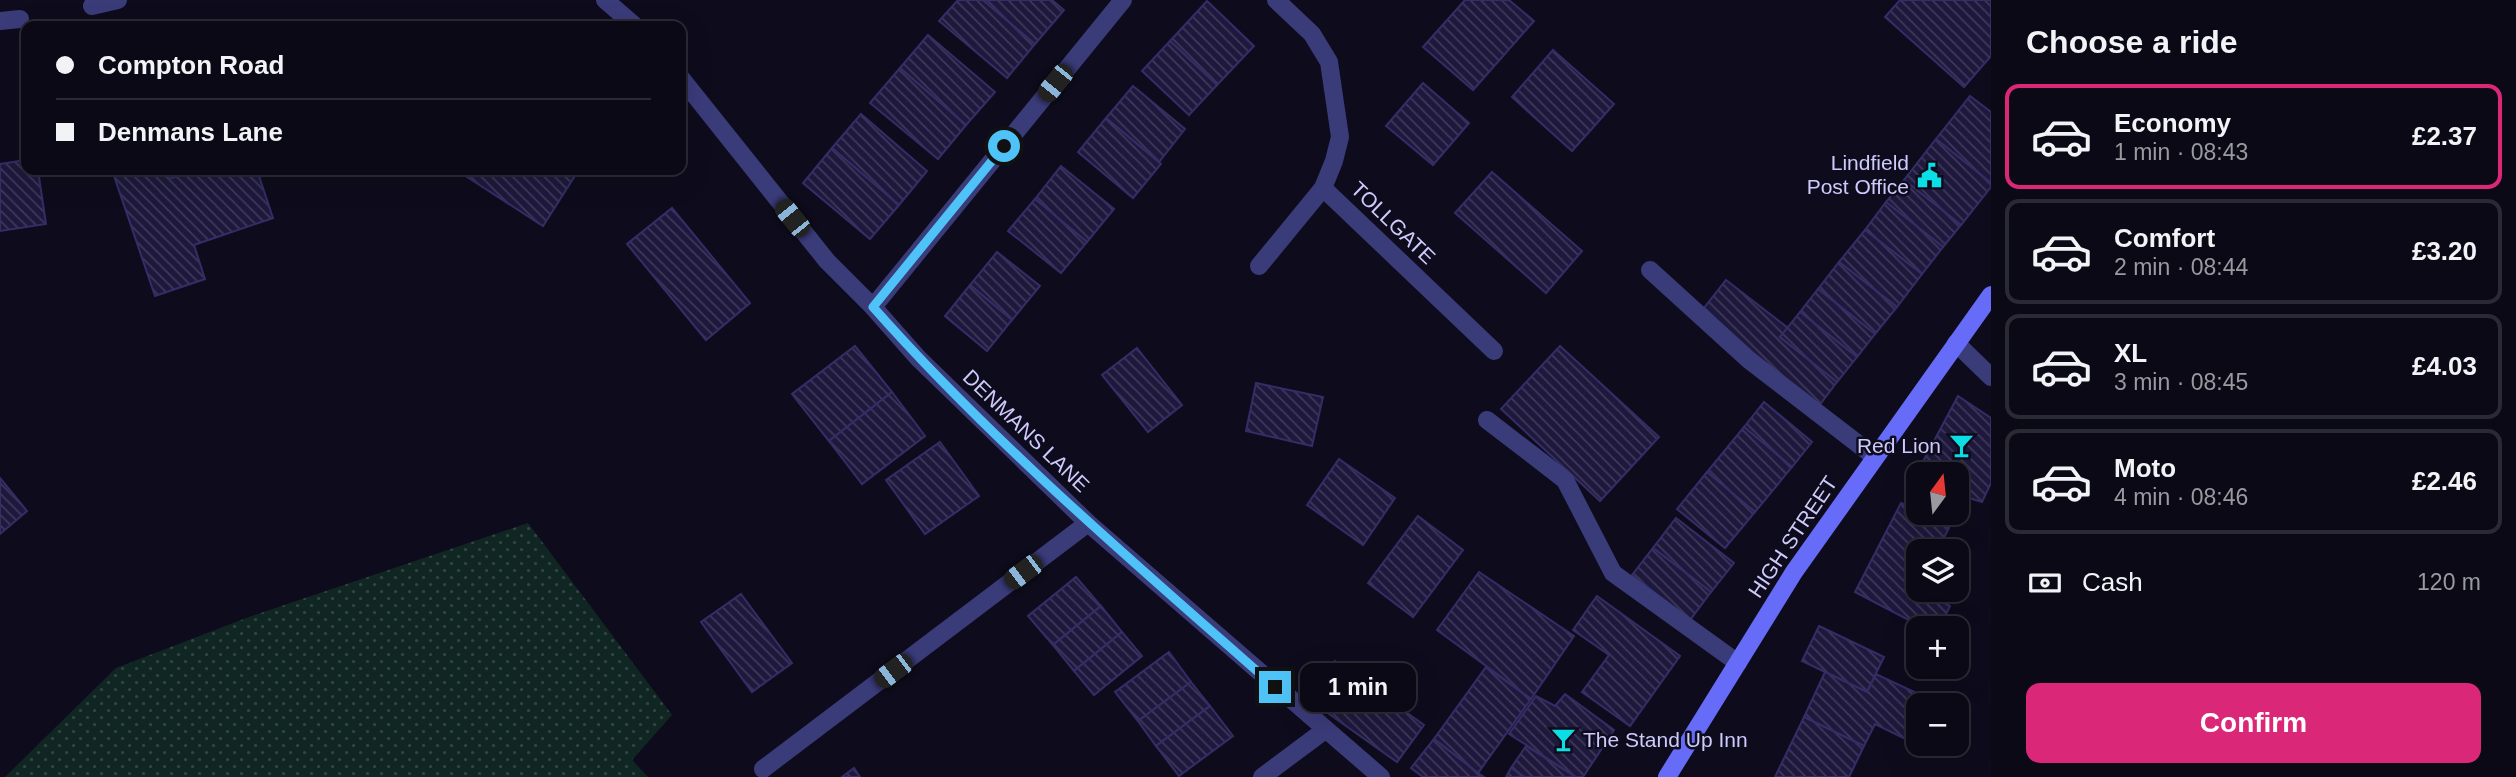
<!DOCTYPE html>
<html lang="en">
<head>
<meta charset="utf-8">
<style>
  :root { --surface:#0a0915; --page:#13121e; --text:#f1f3f6; --muted:#999aa0; --line:#2a2a34; --accent:#db2777 }
  body { margin:0; font-family:Helvetica,sans-serif; background:var(--page); color:var(--text); height:100vh; display:flex; flex-direction:column; font-size:26px; white-space:nowrap }
  * { box-sizing:border-box; margin:0 }
  p { font-size:23px; color:var(--muted) }
  .icon { flex:none; width:38px; height:38px; fill:none; stroke:currentColor; stroke-width:2; stroke-linecap:round; stroke-linejoin:round }
  .map { position:relative; flex:1; overflow:hidden }
  .sheet { display:flex; flex-direction:column; background:var(--surface); width:525px }
  .sheet>* { flex:none }
  .top-card { position:absolute; left:21px; top:21px; width:665px; height:154px; border-radius:14px; box-shadow:0 7px 28px #0002,0 0 0 2px var(--line); display:grid; align-content:center; height:154px; padding:0 35px; background:var(--surface) }
  .needle { width:46px; rotate:15deg }
  .fabs { position:absolute; left:1906px; top:462px; display:grid; gap:14px }
  .fabs a { display:grid; place-items:center; width:63px; height:63px; border-radius:14px; background:var(--surface); box-shadow:0 7px 28px #0002,0 0 0 2px var(--line); font-size:35px }
  .end { position:absolute; width:32px; height:32px; margin:-16px; border:9px solid #4fc3f7; background:#111; box-shadow:0 0 0 4px #111 }
  .from { border-radius:50% }
  .bubble { position:absolute; height:49px; border-radius:14px; background:var(--surface); box-shadow:0 7px 28px #0002,0 0 0 2px var(--line); font-size:23px; font-weight:700; line-height:49px; text-align:center }
  .car { position:absolute; width:21px; height:42px; margin:-21px -10px; border-radius:9px; box-shadow:0 0 5px 2px #0007; background:linear-gradient(#222 24%,#8ab4d8 0 40%,#222 0 76%,#8ab4d8 0 86%,#222 0) }
  .top-card b { display:flex; align-items:center; gap:24px; height:66px; font-size:26px }
  .top-card b+b { border-top:2px solid var(--line) }
  .top-card i { width:18px; height:18px; background:var(--text) }
  ul { padding:0; list-style:none }
  li { display:flex; align-items:center; gap:21px; height:105px; margin:0 14px 10px; padding:0 21px; border:4px solid var(--line); border-radius:14px }
  li div { flex:1 }
  li b { display:block; font-size:26px }
  li em { font-style:normal; font-weight:700 }
  li.selected { border-color:var(--accent) }
  li>.icon { width:63px; height:63px; stroke-width:1.5 }
  h2 { padding:0 35px; font-size:32px; line-height:84px }
  .pay { display:flex; align-items:center; gap:18px; height:77px; padding:0 35px; font-size:26px }
  .pay p { margin-inline-start:auto }
  .action { display:flex; gap:14px; margin-top:auto; padding:14px 35px }
  .action a { flex:1; height:80px; border-radius:14px; background:var(--accent); color:#fff; font-size:28px; font-weight:700; line-height:80px; text-align:center }
  main { display:flex; flex:1; min-height:0 }
  .map>svg:first-child { display:block }
  .park { fill:url(#park-dots) }
  .building { fill:url(#building-back-hatch); stroke:#342d67; stroke-width:2 }
  .lines { fill:none; stroke-linecap:round; stroke-linejoin:round }
  .service { stroke:#3a3b79; stroke-width:18 }
  .minor { stroke:#3a3b79; stroke-width:18 }
  .secondary { stroke:#666cf7; stroke-width:18 }
  .route { stroke:#4fc3f7; stroke-width:9 }
  .labels { text-anchor:middle; stroke-width:5; stroke-linejoin:round; paint-order:stroke }
  .poi-label { font-size:21px; fill:#cdcafc; stroke:#0e0c1c; text-anchor:end }
  .street-label { font-size:21px; fill:#cdcafc; stroke:#0e0c1c }
</style>
</head>
<body>
<main>
<div class="map">
<svg width="1991" height="777" viewBox="0 0 1991 777">
  <defs>
    <pattern id="park-dots" width="8" height="8" patternUnits="userSpaceOnUse" patternTransform="scale(1.75)"><rect width="8" height="8" fill="#102623"/><path d="M2 2h.1M6 6h.1" fill="none" stroke="#324444" stroke-width="1.8" stroke-linecap="round"/></pattern>
    <pattern id="building-back-hatch" width="6" height="6" patternUnits="userSpaceOnUse" patternTransform="scale(1.75)"><rect width="6" height="6" fill="#1e193c"/><path d="M-1 5l2 2M0 0l6 6M5-1l2 2" fill="none" stroke="#3e3959"/></pattern>
  </defs>
  <rect width="100%" height="100%" fill="#0e0c1c"/>
  <path class="park" d="M528 523 672 715 632 760 648 777H5L116 668 249 617Z"/>
  <g class="building">
    <path d="M958 0H983L1035 44 1007 78 939 21Z"/>
    <path d="M983 0H1052L1064 10 1035 44Z"/>
    <path d="M1465 0H1509L1534 21 1473 90 1423 47Z"/>
    <path d="M1900 0H1991V56L1964 87 1885 17Z"/>
    <path d="M1207 1 1254 46 1217 85 1170 41Z"/>
    <path d="M928 35 995 92 966 125 900 68Z"/>
    <path d="M1170 41 1217 85 1189 115 1142 71Z"/>
    <path d="M1553 50 1614 104 1572 151 1512 97Z"/>
    <path d="M900 68 966 125 938 159 870 103Z"/>
    <path d="M1423 83 1469 123 1433 165 1386 126Z"/>
    <path d="M1133 86 1185 129 1159 162 1106 118Z"/>
    <path d="M1970 96 1991 112V183L1936 139Z"/>
    <path d="M861 114 927 171 899 205 832 148Z"/>
    <path d="M1106 118 1161 164 1133 198 1078 152Z"/>
    <path d="M1936 139 1991 183V187L1961 225 1904 180Z"/>
    <path d="M832 148 899 205 870 239 803 183Z"/>
    <path d="M26 160V170H38L46 224 0 231V164Z"/>
    <path d="M1061 166 1114 209 1087 242 1035 199Z"/>
    <path d="M112 170H165L169 179 195 170H257L273 218 194 245 205 279 155 296Z"/>
    <path d="M467 170H575L578 171 543 226 464 175Z"/>
    <path d="M1492 172 1582 251 1546 293 1455 213Z"/>
    <path d="M1904 180 1961 225 1943 247 1886 202Z"/>
    <path d="M1035 199 1087 242 1061 273 1008 231Z"/>
    <path d="M1886 202 1943 247 1922 274 1865 230Z"/>
    <path d="M672 208 750 303 706 340 627 244Z"/>
    <path d="M1865 230 1922 274 1897 307 1839 262Z"/>
    <path d="M997 252 1040 286 1012 320 970 285Z"/>
    <path d="M1839 262 1897 307 1875 334 1818 289Z"/>
    <path d="M1726 280 1788 328 1780 337 1837 382 1818 407 1700 313Z"/>
    <path d="M970 285 1012 320 987 351 945 316Z"/>
    <path d="M1818 289 1875 334 1857 357 1800 312Z"/>
    <path d="M1800 312 1857 357 1837 382 1780 337Z"/>
    <path d="M855 346 892 392 829 441 792 394Z"/>
    <path d="M1560 346 1659 437 1600 501 1501 409Z"/>
    <path d="M1137 348 1182 405 1148 432 1102 375Z"/>
    <path d="M1256 383 1323 397 1312 446 1246 431Z"/>
    <path d="M892 392 925 436 862 484 829 441Z"/>
    <path d="M1958 396 1991 418V483L1982 502 1966 497 1955 519 1945 513H1956V474H1918V485L1912 482Z"/>
    <path d="M1764 402 1812 442 1792 467 1744 427Z"/>
    <path d="M1744 427 1792 467 1755 512 1707 472Z"/>
    <path d="M940 442 979 496 925 534 886 480Z"/>
    <path d="M1339 459 1395 498 1363 545 1307 505Z"/>
    <path d="M1707 472 1755 512 1725 548 1677 509Z"/>
    <path d="M0 478 27 511 0 534Z"/>
    <path d="M1901 503 1949 528 1937 551H1918L1917 589 1950 606 1939 628H1924L1855 592Z"/>
    <path d="M1418 516 1463 550 1413 617 1368 583Z"/>
    <path d="M1676 518 1734 563 1711 592 1653 548Z"/>
    <path d="M1653 548 1711 592 1690 620 1632 575Z"/>
    <path d="M1479 572 1574 636 1531 699 1437 630Z"/>
    <path d="M1076 577 1101 606 1053 645 1028 616Z"/>
    <path d="M741 594 792 663 752 692 701 622Z"/>
    <path d="M1597 596 1680 656 1630 726 1582 692 1609 655 1573 630Z"/>
    <path d="M1101 606 1122 632 1074 671 1053 645Z"/>
    <path d="M1819 626 1884 657 1867 692 1802 661Z"/>
    <path d="M1122 632 1142 656 1094 695 1074 671Z"/>
    <path d="M1169 652 1191 682 1138 721 1115 692Z"/>
    <path d="M1335 661 1424 725 1397 762 1308 699Z"/>
    <path d="M1486 667 1531 699 1478 773 1434 739Z"/>
    <path d="M1825 672 1867 692 1876 674 1942 705H1918V744H1936L1932 752 1875 724 1864 746 1804 717Z"/>
    <path d="M1191 682 1210 706 1156 746 1138 721Z"/>
    <path d="M1565 694 1614 730 1583 777H1576L1509 734 1536 696 1555 706Z"/>
    <path d="M1210 706 1233 736 1179 776 1156 746Z"/>
    <path d="M1804 717 1864 746 1849 777H1775Z"/>
    <path d="M1434 739 1478 773 1484 777H1423L1411 768Z"/>
    <path d="M1526 746 1576 777H1525L1511 768Z"/>
    <path d="M854 768 860 777H842Z"/>
    <path d="M1511 768 1525 777H1506Z"/>
  </g>
  <g class="lines">
    <g class="service">
      <path d="M1259 266 1323 188"/>
      <path d="M1650 270 1749 360 1875 457"/>
      <path d="M1956 343 1991 377"/>
      <path d="M1487 420 1565 480 1613 573 1738 663"/>
      <path d="M1262 777 1325 730"/>
    </g>
    <g class="minor">
      <path d="M605 0 635 26"/>
      <path d="M1276 0 1312 34 1329 62 1340 137 1334 161 1323 188 1494 351"/>
      <path d="M92 6 118 0"/>
      <path d="M0 21 20 19"/>
      <path d="M681 78 827 261 873 307 918 358 1088 523 1381 777"/>
      <path d="M873 307 1123 0"/>
      <path d="M763 769 1088 523"/>
    </g>
    <path class="secondary" d="M1667 777 1794 572 1991 295"/>
  </g>
  <g class="lines">
    <path class="route" d="M1004 146 873 307C995 445 1137 565 1275 687"/>
  </g>
  <defs>
    <symbol id="civic-bare" viewBox="-9 -9 18 18"><path d="M-.6-6.5H3V-4.5H.6V-3L4-1V1h2V6H-6V1h2V-1L-.6-3ZM-1.2 2.5V6h2.4V2.5Z" fill="#0cdee6" stroke="#0e0c1c" stroke-width="2.5" paint-order="stroke"/></symbol>
    <symbol id="bar-bare" viewBox="-9 -9 18 18"><path d="M-6-5H6L.8 .8V4.5H3.5V6h-7V4.5H-.8V.8Z" fill="#0cdee6" stroke="#0e0c1c" stroke-width="2.5" paint-order="stroke"/></symbol>
  </defs>
  <g fill-rule="evenodd">
    <use href="#civic-bare" x="1912" y="158" width="35" height="35"/>
    <use href="#bar-bare" x="1944" y="428" width="35" height="35"/>
    <use href="#bar-bare" x="1546" y="722" width="35" height="35"/>
  </g>
  <g class="labels">
    <g class="poi-label">
      <text x="1909" y="170">Lindfield<tspan x="1909" dy="24">Post Office</tspan></text>
      <text x="1941" y="453">Red Lion</text>
      <text x="1583" y="747" text-anchor="start">The Stand Up Inn</text>
    </g>
    <g class="street-label">
      <text transform="translate(1393 223) rotate(44)" y="7">TOLLGATE</text>
      <text transform="translate(1026 431) rotate(44)" y="7">DENMANS LANE</text>
      <text transform="translate(1793 537) rotate(-56)" y="7">HIGH STREET</text>
    </g>
  </g>
</svg>
<div class="fabs">
<a><svg class="needle" viewBox="-14 -14 28 28"><path d="M0-13l5 13h-10z" fill="#e53935"/><path d="M0 13l5-13h-10z" fill="#999aa0"/></svg></a>
<a><svg class="icon" aria-label="layers" viewBox="0 0 24 24"><path d="M12 4l9 5-9 5-9-5zM3 14l9 5 9-5"/></svg></a>
<a>+</a>
<a>−</a>
</div>
<i class="end from" style="left:1004px;top:146px"></i>
<i class="end" style="left:1275px;top:687px"></i>
<div class="bubble" style="left:1300px;top:663px;width:116px">1 min</div>
<i class="car" style="left:1055px;top:83px;rotate:219deg"></i>
<i class="car" style="left:792px;top:218px;rotate:321deg"></i>
<i class="car" style="left:1023px;top:572px;rotate:233deg"></i>
<i class="car" style="left:893px;top:671px;rotate:233deg"></i>
<div class="top-card">
<b><i class="from"></i>Compton Road</b>
<b><i></i>Denmans Lane</b>
</div>
</div>
<section class="sheet">
<h2>Choose a ride</h2>
<ul>
<li class="selected"><svg class="icon" aria-label="car" viewBox="0 0 24 24"><path d="M5 17H2v-5l4-1 3-4h7l3 4 3 1v5h-3M9 17h6M6 11h13"/><circle cx="7" cy="17" r="2"/><circle cx="17" cy="17" r="2"/></svg><div><b>Economy</b><p>1 min · 08:43</p></div><em>£2.37</em></li>
<li><svg class="icon" aria-label="car" viewBox="0 0 24 24"><path d="M5 17H2v-5l4-1 3-4h7l3 4 3 1v5h-3M9 17h6M6 11h13"/><circle cx="7" cy="17" r="2"/><circle cx="17" cy="17" r="2"/></svg><div><b>Comfort</b><p>2 min · 08:44</p></div><em>£3.20</em></li>
<li><svg class="icon" aria-label="car" viewBox="0 0 24 24"><path d="M5 17H2v-5l4-1 3-4h7l3 4 3 1v5h-3M9 17h6M6 11h13"/><circle cx="7" cy="17" r="2"/><circle cx="17" cy="17" r="2"/></svg><div><b>XL</b><p>3 min · 08:45</p></div><em>£4.03</em></li>
<li><svg class="icon" aria-label="car" viewBox="0 0 24 24"><path d="M5 17H2v-5l4-1 3-4h7l3 4 3 1v5h-3M9 17h6M6 11h13"/><circle cx="7" cy="17" r="2"/><circle cx="17" cy="17" r="2"/></svg><div><b>Moto</b><p>4 min · 08:46</p></div><em>£2.46</em></li>
</ul>
<div class="pay"><svg class="icon" aria-label="cash" viewBox="0 0 24 24"><path d="M3 7h18v10H3z"/><circle cx="12" cy="12" r="2"/></svg>Cash<p>120 m</p></div>
<div class="action"><a>Confirm</a></div>
</section>
</main>
</body>
</html>
